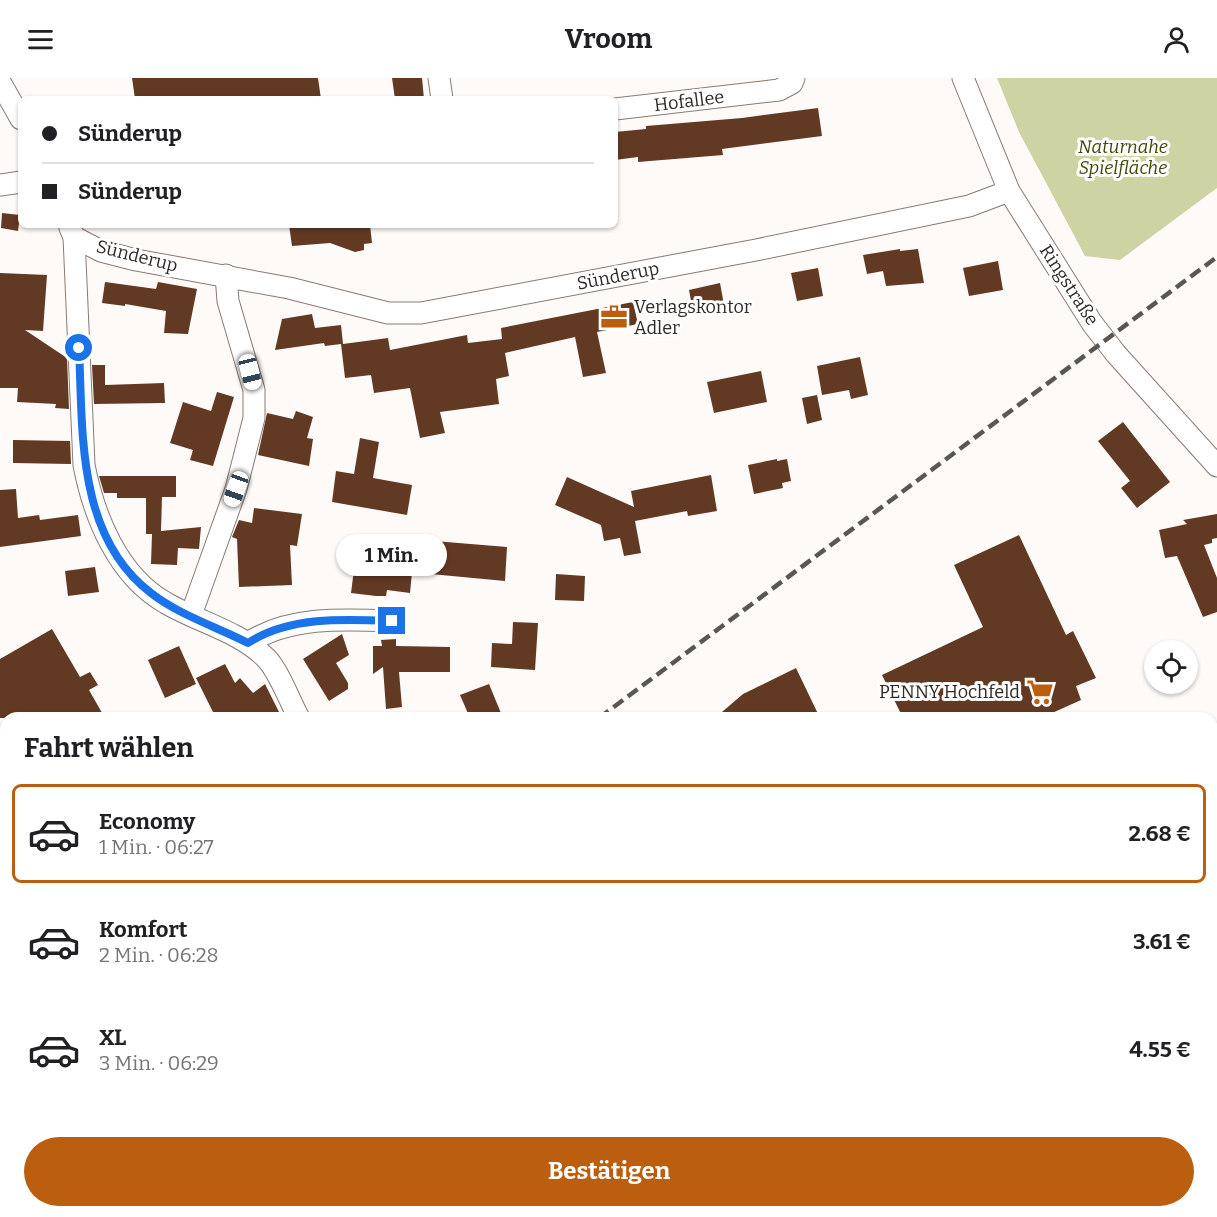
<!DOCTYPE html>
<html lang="de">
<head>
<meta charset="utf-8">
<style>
  :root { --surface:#fff; --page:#f2f2f2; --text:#202124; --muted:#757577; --line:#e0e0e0; --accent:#bb5e0f }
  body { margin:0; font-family:Bitter,serif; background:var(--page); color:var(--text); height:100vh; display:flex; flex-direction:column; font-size:22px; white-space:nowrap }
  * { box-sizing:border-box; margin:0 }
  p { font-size:20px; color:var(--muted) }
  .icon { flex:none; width:33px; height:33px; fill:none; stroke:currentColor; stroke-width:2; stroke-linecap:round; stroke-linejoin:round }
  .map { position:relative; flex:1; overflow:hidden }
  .panel { position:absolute; left:0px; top:634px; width:1218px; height:506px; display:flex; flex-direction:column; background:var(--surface); border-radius:18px 18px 0 0; box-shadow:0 2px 4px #0004 }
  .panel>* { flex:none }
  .banner { position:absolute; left:18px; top:18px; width:600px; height:132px; border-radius:9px; box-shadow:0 2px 4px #0004; display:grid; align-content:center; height:132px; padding:0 24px; background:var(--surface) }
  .controls { position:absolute; left:1144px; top:562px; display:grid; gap:12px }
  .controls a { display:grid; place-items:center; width:54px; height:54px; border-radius:50%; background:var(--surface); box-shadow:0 2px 4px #0004; font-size:30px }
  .end { position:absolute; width:27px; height:27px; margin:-14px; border:8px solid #1a73e8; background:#fff; box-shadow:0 0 0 3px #fff }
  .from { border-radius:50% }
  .bubble { position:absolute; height:42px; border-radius:21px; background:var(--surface); box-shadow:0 2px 4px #0004; font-size:20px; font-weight:700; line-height:42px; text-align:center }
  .car { position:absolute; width:18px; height:36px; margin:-18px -9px; border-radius:8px; box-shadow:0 0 4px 2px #0007; background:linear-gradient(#fff 24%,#345 0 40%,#fff 0 76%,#345 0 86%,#fff 0) }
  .banner b { display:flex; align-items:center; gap:21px; height:57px; font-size:22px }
  .banner b+b { border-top:2px solid var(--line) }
  .banner i { width:15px; height:15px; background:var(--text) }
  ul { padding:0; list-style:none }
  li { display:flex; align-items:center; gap:18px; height:99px; margin:0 12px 9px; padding:0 12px; border:3px solid transparent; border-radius:9px }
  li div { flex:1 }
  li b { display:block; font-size:22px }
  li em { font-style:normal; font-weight:700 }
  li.current { border-color:var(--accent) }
  li>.icon { width:54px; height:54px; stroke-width:1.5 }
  h2 { padding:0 24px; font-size:27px; line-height:72px }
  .primary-button { display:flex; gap:12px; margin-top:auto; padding:12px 24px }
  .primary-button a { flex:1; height:69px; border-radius:36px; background:var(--accent); color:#fff; font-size:24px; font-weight:700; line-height:69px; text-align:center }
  header { display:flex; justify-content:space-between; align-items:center; height:78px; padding:0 24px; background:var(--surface); font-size:27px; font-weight:700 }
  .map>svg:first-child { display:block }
  .green { fill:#ced3a3 }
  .building { fill:#623923 }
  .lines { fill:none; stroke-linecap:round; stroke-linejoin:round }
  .street-casing { stroke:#8a7a72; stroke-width:23 }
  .secondary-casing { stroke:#8a7a72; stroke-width:31 }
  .street { stroke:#fff; stroke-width:21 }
  .secondary { stroke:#fff; stroke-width:28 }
  .rail { stroke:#5c5653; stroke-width:4.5; stroke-dasharray:12 6; stroke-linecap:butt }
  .route { stroke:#1a73e8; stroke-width:8 }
  .labels { text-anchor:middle; stroke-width:6; stroke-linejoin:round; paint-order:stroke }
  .street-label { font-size:18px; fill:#302926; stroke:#fff }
  .park-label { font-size:18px; font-style:italic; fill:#43460a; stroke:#fff }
  .poi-label { font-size:18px; fill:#302926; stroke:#fff; text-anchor:start }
</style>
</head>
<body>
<header><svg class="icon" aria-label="menu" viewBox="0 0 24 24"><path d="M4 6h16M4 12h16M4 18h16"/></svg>Vroom<svg class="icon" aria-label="person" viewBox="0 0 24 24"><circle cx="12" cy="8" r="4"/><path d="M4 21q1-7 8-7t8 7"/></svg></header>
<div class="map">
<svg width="1217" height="1139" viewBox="0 0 1217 1139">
  <rect width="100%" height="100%" fill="#fefaf8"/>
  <path class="green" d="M997 0H1217V110L1120 182 1085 178 1019 54Z"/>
  <g class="building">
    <path d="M132 0H318L321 21H268L267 19 135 21Z"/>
    <path d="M392 0H422L424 21H395Z"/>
    <path d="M818 30 822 58 722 71 723 77 638 84V79L615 82V54L646 51V48L742 40Z"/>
    <path d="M2 135 20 137 18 153 1 150Z"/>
    <path d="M289 147H370L372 165 364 166V172L355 174 330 165 292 168Z"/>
    <path d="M900 171V173L918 171 924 205 886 208 883 193 867 196 863 177Z"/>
    <path d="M998 183 1003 212 969 218 963 190Z"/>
    <path d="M818 190 823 218 797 223 791 195Z"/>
    <path d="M0 195 47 197 43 253 25 252 67 280 69 331 55 330 56 326 17 324 18 310H0Z"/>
    <path d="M105 204 156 211 158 204 197 211 188 256 164 255 166 233 125 226V228L102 225Z"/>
    <path d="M720 205 724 227 693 233 689 212Z"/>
    <path d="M633 224 638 246 597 254 606 295 583 299 575 259 505 275 509 298 496 301 499 326 440 334 445 355 420 360 410 310 374 315 371 297 345 300 341 266 325 268 324 265 275 272 282 241 312 236 315 250 341 247 343 266 388 260 390 272 467 257 468 265 502 261 501 250Z"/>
    <path d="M860 279 868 317 851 321 849 312 822 317 817 288Z"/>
    <path d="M92 287H105V307L164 305 165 325 94 326Z"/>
    <path d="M761 293 767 324 714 335 707 304Z"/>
    <path d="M217 314 234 319 213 388 190 382 193 372 170 365 183 324 211 333Z"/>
    <path d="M817 317 822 342 807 346 802 320Z"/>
    <path d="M296 333 313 339 307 360 313 361 309 388 258 377 267 335 293 341Z"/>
    <path d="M1123 344 1170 404 1137 430 1121 410 1130 403 1098 363Z"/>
    <path d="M360 360 379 364 373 400 412 407 407 437 332 424 336 393 354 396Z"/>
    <path d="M13 362 70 363 71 386 13 385Z"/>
    <path d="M777 381V383L787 381 791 403 782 405 783 410 754 416 748 387Z"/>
    <path d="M711 397 717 433 688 438 687 433 635 443 641 475 624 478 620 460 604 463 601 447 555 427 567 399 634 429 631 413Z"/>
    <path d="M99 398H176V419H162L161 453 201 449 199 471 178 470 177 487 151 486 152 456H146V420H117V415H104Z"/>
    <path d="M16 411 18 440 39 437 40 442 78 437 81 458 0 469V412Z"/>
    <path d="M254 430 302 436 297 468 290 467 292 507 239 509 237 461 232 459 239 442 252 445Z"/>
    <path d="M1217 436V460L1212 461V465L1204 467 1217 500V534L1203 539 1177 478 1165 480 1159 452 1187 446 1183 442Z"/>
    <path d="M1019 457 1066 557 1073 553 1096 600 1076 608 1081 622 1041 640H903L882 597 983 549 954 487Z"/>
    <path d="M422 462 507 469 505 503 420 495Z"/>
    <path d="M390 482 413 484 410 515 387 512 386 518H376L351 515 355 484 389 488Z"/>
    <path d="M95 489 99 514 68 518 65 493Z"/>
    <path d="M556 496 585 498 584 523 555 522Z"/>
    <path d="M513 544 538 545 535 592 491 589 492 565 512 566Z"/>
    <path d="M52 551 80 599 90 594 98 607 89 612 105 640H0V581Z"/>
    <path d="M342 556 349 577 336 585 348 605V611L329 623 303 581Z"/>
    <path d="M396 561V568L450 569V594H399L402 629 386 631 383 589 373 596V568H382L381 562Z"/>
    <path d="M179 568 196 606 165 620 148 582Z"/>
    <path d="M225 586 235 605 240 600 253 615 265 606 282 640H216L196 600Z"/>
    <path d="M796 590 820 640H715L743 616Z"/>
    <path d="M489 606 503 640H470L460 617Z"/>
  </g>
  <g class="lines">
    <defs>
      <g id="street">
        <path d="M439 0 442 21"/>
        <path d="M963 0 1009 113 1092 245 1116 276 1217 388"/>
        <path d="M0 4 21 41"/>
        <path d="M615 31 779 12 792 5 794 0"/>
        <path d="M0 107 21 104"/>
        <path d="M70 150 74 159 84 387C94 439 118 498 166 525 198 544 239 553 266 580 279 593 290 624 299 640"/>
        <path d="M74 159 101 173 136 182 289 210 388 235H421L756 172 969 128 1009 113"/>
        <path d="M191 537 236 411 254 340V312L228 223 226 197"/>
        <path d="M248 565C289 538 344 541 392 543"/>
        <path d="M0 799 6 797"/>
        <path d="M0 839 6 841"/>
        <path d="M1212 1086H1217"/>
        <path d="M165 1134 169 1139"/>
        <path d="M190 1139 194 1134"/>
        <path d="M1183 1139 1184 1134"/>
      </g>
      <g id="secondary">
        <path d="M1212 788 1217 786"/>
        <path d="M580 1139 587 1134"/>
      </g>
    </defs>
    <use href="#street" class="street-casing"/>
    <use href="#secondary" class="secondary-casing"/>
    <use href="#street" class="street"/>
    <use href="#secondary" class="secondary"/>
    <g class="rail">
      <path d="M599 640 1217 179"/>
      <path d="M0 1077 6 1073"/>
    </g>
  </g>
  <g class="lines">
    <path class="route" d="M79 270C83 353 76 458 151 515 179 537 217 549 248 565 289 538 345 541 392 543"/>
  </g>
  <defs>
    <symbol id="office-bare" viewBox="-9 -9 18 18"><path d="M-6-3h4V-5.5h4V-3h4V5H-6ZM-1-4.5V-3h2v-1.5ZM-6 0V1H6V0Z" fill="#bb5e0f" stroke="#fff" stroke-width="2.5" paint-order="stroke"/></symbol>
    <symbol id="supermarket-bare" viewBox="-9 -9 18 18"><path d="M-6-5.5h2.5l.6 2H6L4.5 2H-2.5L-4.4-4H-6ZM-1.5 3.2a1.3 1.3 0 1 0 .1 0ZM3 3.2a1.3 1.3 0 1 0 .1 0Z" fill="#bb5e0f" stroke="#fff" stroke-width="2.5" paint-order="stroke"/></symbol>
  </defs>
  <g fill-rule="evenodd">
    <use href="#office-bare" x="595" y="220" width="38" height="38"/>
    <use href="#supermarket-bare" x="1021" y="595" width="38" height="38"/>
  </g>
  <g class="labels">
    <g class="street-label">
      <text transform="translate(689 23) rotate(-7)" y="6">Hofallee</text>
      <text transform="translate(137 178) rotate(14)" y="6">Sünderup</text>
      <text transform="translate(618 198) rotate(-11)" y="6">Sünderup</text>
      <text transform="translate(1069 207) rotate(57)" y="6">Ringstraße</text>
    </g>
    <g class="park-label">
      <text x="1123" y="75">Naturnahe<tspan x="1123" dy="21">Spielfläche</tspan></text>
    </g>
    <g class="poi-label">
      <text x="634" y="235">Verlagskontor<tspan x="634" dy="21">Adler</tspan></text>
      <text x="1020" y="620" text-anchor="end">PENNY Hochfeld</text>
    </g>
  </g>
</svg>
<div class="controls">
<a><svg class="icon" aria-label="locate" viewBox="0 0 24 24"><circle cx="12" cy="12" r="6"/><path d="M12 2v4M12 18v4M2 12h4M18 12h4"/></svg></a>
</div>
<i class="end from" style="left:79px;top:270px"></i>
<i class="end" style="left:392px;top:543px"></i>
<div class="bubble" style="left:336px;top:456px;width:111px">1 Min.</div>
<i class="car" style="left:250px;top:294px;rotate:166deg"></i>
<i class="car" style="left:236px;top:411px;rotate:200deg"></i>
<div class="banner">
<b><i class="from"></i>Sünderup</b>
<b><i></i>Sünderup</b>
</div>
<section class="panel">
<h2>Fahrt wählen</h2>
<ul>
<li class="current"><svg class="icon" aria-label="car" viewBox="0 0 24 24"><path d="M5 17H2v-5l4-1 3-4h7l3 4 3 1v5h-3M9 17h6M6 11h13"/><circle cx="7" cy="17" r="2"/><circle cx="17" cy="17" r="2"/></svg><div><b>Economy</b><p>1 Min. · 06:27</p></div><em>2.68 €</em></li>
<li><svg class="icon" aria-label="car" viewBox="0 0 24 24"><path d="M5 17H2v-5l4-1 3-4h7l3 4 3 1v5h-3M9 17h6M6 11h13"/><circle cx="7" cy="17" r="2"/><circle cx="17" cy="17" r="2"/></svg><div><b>Komfort</b><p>2 Min. · 06:28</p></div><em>3.61 €</em></li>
<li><svg class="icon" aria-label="car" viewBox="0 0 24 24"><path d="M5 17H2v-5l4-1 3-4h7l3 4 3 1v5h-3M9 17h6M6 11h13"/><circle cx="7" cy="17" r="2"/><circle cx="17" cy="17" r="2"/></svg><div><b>XL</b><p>3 Min. · 06:29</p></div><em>4.55 €</em></li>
</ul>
<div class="primary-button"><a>Bestätigen</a></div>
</section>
</div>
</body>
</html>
